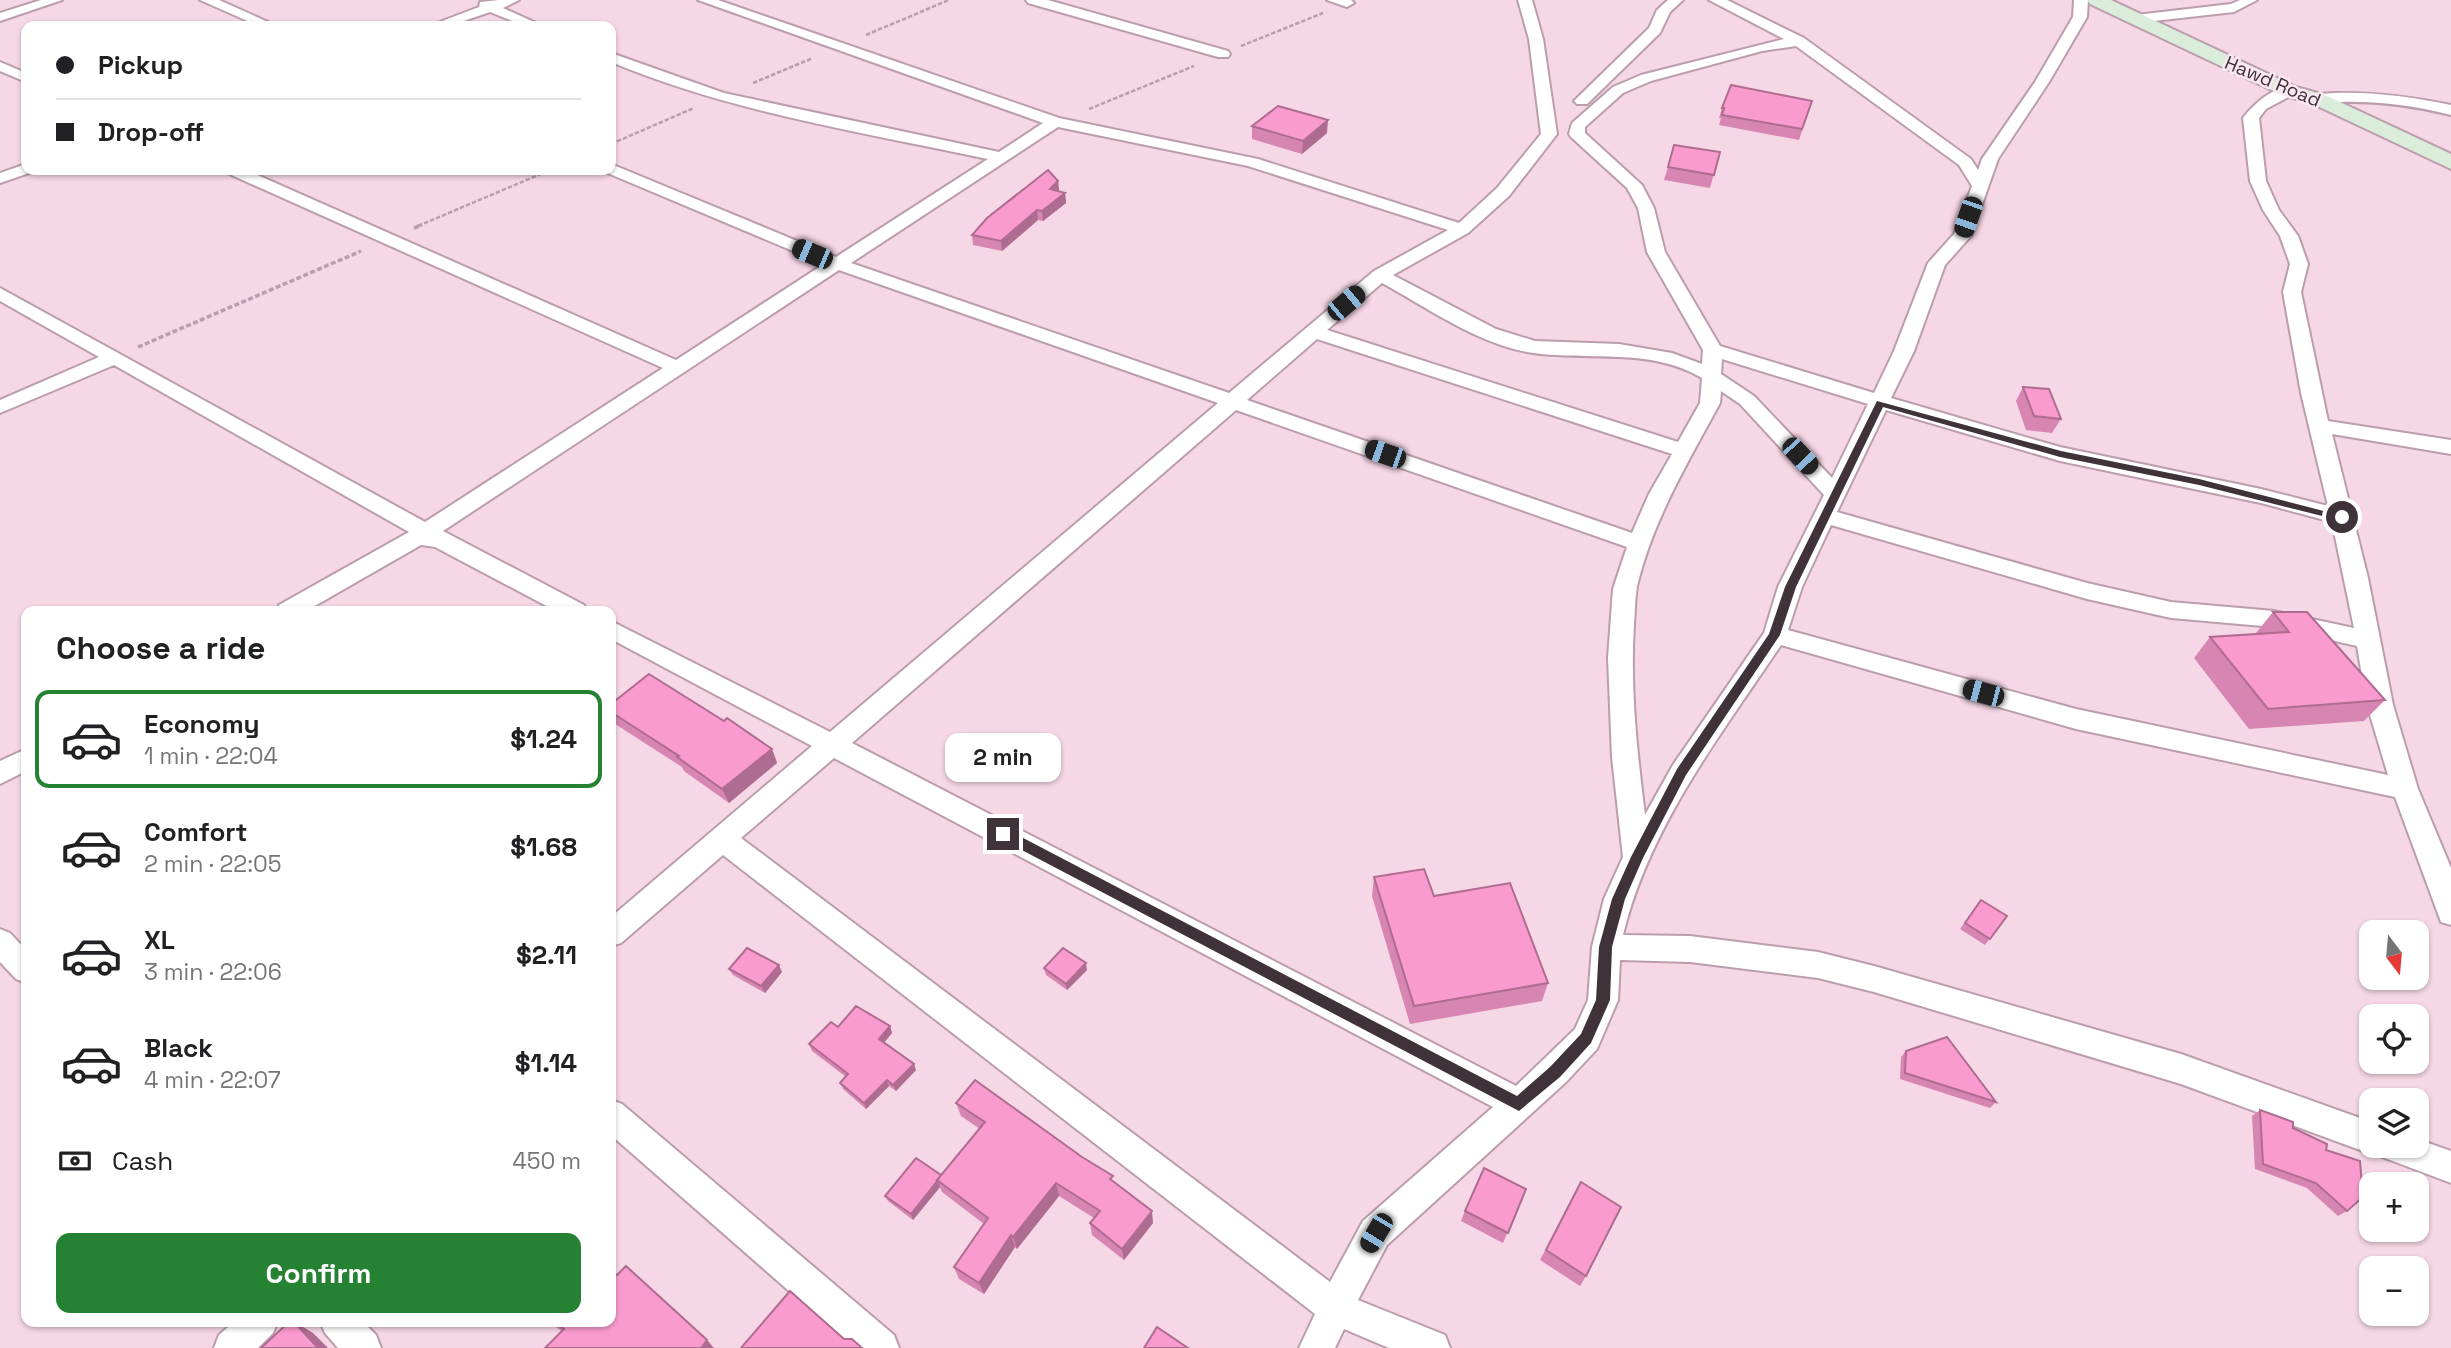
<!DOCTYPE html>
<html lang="en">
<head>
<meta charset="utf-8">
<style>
  :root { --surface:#fff; --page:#f6f6f6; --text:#202124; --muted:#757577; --line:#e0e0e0; --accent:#258233 }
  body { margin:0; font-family:"Space Grotesk",sans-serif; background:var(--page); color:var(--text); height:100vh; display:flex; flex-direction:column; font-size:26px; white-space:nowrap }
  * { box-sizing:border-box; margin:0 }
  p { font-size:23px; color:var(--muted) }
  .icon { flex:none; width:38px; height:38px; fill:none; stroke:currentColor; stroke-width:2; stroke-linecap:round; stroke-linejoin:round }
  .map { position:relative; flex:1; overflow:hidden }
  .details { position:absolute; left:21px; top:606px; width:595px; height:721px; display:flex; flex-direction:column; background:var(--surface); border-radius:14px; box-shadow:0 2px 5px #0004 }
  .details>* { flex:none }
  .top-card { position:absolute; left:21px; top:21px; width:595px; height:154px; border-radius:14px; box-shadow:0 2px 5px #0004; display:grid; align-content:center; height:154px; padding:0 35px; background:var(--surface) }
  .needle { width:46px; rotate:164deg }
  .tools { position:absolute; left:2359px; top:920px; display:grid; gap:14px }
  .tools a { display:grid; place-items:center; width:70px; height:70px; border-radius:14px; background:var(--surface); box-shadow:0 2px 5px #0004; font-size:35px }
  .end { position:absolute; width:32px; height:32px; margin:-16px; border:9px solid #3f3339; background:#fff; box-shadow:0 0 0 4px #fff }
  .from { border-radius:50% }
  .bubble { position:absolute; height:49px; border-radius:14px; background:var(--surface); box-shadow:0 2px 5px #0004; font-size:23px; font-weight:700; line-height:49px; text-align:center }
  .car { position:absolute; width:21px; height:42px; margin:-21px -10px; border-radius:9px; box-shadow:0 0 5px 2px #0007; background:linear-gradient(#222 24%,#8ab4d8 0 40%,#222 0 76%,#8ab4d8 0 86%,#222 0) }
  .top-card b { display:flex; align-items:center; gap:24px; height:66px; font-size:26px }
  .top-card b+b { border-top:2px solid var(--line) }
  .top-card i { width:18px; height:18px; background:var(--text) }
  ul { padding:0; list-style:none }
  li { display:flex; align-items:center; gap:21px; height:98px; margin:0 14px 10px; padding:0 21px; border:4px solid transparent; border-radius:14px }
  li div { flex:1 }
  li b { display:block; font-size:26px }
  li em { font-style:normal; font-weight:700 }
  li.on { border-color:var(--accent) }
  li>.icon { width:63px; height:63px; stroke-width:1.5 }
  h2 { padding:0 35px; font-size:32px; line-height:84px }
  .pay { display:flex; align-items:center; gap:18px; height:77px; padding:0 35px; font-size:26px }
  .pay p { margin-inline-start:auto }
  .cta { display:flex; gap:14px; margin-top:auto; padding:14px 35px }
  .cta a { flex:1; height:80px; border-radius:14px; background:var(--accent); color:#fff; font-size:28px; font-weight:700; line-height:80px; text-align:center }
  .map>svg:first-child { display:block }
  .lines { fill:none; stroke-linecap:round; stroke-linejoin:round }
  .minor-casing { stroke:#bb9dac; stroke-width:4 }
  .secondary-casing { stroke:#bb9dac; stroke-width:4 }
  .path-far1 { stroke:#b79fab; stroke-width:2.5; stroke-dasharray:4.5 2; stroke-linecap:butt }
  .path { stroke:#b79fab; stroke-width:3.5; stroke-dasharray:5 2.5; stroke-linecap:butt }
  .minor { fill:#fff; fill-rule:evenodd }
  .secondary { fill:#daeddb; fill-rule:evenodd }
  .wall { fill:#d785b2 }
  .shaded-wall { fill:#af6c91 }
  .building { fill:#fa9bcf; stroke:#af6c91; stroke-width:2 }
  .route { fill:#3f3339 }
  .labels { text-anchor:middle; stroke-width:5; stroke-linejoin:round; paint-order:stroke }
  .far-street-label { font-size:19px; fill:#3f3339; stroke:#fbe8f2 }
</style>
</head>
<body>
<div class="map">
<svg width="2451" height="1348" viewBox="0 0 2451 1348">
  <rect width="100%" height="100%" fill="#f6d7e6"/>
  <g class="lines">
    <defs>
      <g id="minor">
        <path d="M41 0H62L0 21V13Z"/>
        <path d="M200 0H219L277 26H259Z"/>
        <path d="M499 0H519L503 8 543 26H525L490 12 449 26H429L479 7 480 2Z"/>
        <path d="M698 0H718L1059 118 1258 159 1459 223 1497 188 1541 134 1529 39 1518 0H1532L1543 39 1557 134 1509 196 1468 233 1393 275 1496 329 1535 341 1619 344 1672 353 1702 364 1703 350 1647 252 1638 208 1627 188 1571 137 1569 134 1572 123 1613 87 1641 75 1784 39 1709 0H1727L1804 38 1971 159 1978 170 1982 159 2035 82 2073 17 2074 0H2088L2087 17 2049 82 1998 159 1971 236 1945 265 1914 351 1891 398 2060 447 2261 489 2328 506 2301 393 2283 292 2290 264 2280 236 2263 210 2250 181 2243 118C2254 104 2275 84 2294 88L2296 91 2294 94 2266 109 2259 118 2266 181 2279 210 2298 236 2308 264 2301 292 2328 421 2451 440V454L2332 434 2368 578 2393 705 2418 789 2451 868V925L2441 922 2395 797 2076 729 1781 645C1720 736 1649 827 1623 935L1690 936 1818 952 1874 966 2181 1054 2371 1122V1146H2417V1139L2451 1151V1183L2382 1157 2379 1151 2371 1154 2181 1084 1874 992 1818 978 1690 962 1620 960 1618 1000 1597 1049 1566 1082 1387 1245 1358 1300 1445 1335 1450 1348H1389L1344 1329 1335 1348H1299L1315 1314 723 855 621 943 611 946V917L812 746 611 639V621L830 732 1218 403 839 270 443 531 584 605 588 611H556L435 547 421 545 306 611H275L279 605 409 532 114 365 0 413V400L99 357 0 301V288L425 522 663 368 227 173 225 170H246L676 360 824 264 605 172 603 170H611V164L836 257 988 159C861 132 731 112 611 62V53L724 93 999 152 1043 123ZM1796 46 1959 165 1972 186 1954 234 1928 263 1894 351 1874 393 1720 346 1665 252 1654 208 1642 185 1585 133V127L1623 93 1651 81 1762 51ZM1058 127 1248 166 1448 230 1374 271 1229 393 851 263ZM1382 283C1428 308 1479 345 1533 353 1589 361 1650 347 1702 378L1700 403 1678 442 1327 330ZM1317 339 1672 454 1649 494 1632 533 1247 400ZM1722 359 1868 404 1832 478 1754 396 1721 374ZM1721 391 1740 404 1824 495 1778 587 1764 633 1673 765 1645 815C1637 752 1630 688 1634 624 1635 612 1635 598 1637 586 1653 520 1688 462 1720 403ZM1236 410 1627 547 1613 589 1608 658 1612 757 1623 857 1604 899 1592 947 1588 1000 1575 1029 1516 1086 852 743ZM1886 410 2060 461 2261 503 2332 522 2354 628 2274 611 2171 602 2087 583 1837 512ZM1831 525 2087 599 2171 618 2274 627 2357 646 2367 705 2388 775 2076 709 1788 630 1802 587ZM834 758 1493 1107 1363 1221 1330 1282 741 838Z"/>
        <path d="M1026 0H1048L1228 51 1230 54 1228 57H1218L1028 3Z"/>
        <path d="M1327 0H1351L1354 3 1347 7Z"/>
        <path d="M1668 0H1683L1670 12 1660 33 1587 104H1577L1574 101 1577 98 1649 28 1657 10Z"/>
        <path d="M2240 0H2257L2234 12 2136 23 2129 19 2136 15 2231 4Z"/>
        <path d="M0 62 26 73V82L0 71Z"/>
        <path d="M2335 93C2375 92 2412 97 2451 105V115C2415 106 2379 101 2342 102 2331 102 2318 106 2310 99L2318 94Z"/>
        <path d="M26 164V170H34L32 172 0 183V173Z"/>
        <path d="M26 749V771L0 784V761Z"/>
        <path d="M0 929 10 933 26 950V983L16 979 0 962Z"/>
        <path d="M611 1100 622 1104 894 1335 899 1348H854L611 1135Z"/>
        <path d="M235 1321H278L273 1333 258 1348H214L219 1335Z"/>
        <path d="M320 1321H362L376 1335 381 1348H338L325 1333Z"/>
      </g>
      <path id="secondary" d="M2087 0H2111L2296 87 2325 95 2451 154V169L2311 103 2282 95 2090 4Z"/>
    </defs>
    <use href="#minor" class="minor-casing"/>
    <use href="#secondary" class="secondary-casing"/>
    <g class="path-far1">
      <path d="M866 35 949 0"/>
      <path d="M1241 46 1323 13"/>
      <path d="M753 83 813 58"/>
      <path d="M1089 109 1194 66"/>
      <path d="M611 144 694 108"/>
      <path d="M418 226 550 170"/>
    </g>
    <g class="path">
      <path d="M414 228 422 225"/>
      <path d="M138 347 361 251"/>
    </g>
    <use href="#minor" class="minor"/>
    <use href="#secondary" class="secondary"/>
  </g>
  <g class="wall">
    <path d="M1812 101 1799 140 1719 125 1721 118H1719L1722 108Z"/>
    <path d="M1252 126 1327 133 1302 154 1252 139Z"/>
    <path d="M1720 152 1710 188 1664 180 1668 167Z"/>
    <path d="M1058 181 1059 191 1065 193 1066 203 1043 221 1038 220 1002 251 973 245 972 235Z"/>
    <path d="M2023 387 2061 419 2052 433 2026 430 2016 401Z"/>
    <path d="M2273 612 2385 700 2364 721 2249 729 2194 658 2210 637 2256 634V633Z"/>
    <path d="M611 704 724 721 772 749 777 763 729 803 684 771 682 767 612 722 611 719Z"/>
    <path d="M1374 877 1434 896 1548 983 1542 1001 1410 1024 1372 896Z"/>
    <path d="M1981 900 2007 916 1985 945 1960 929Z"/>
    <path d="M1044 968 1087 970 1067 990 1046 975Z"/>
    <path d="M729 969 782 972 765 993 733 975Z"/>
    <path d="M890 1026 892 1033 884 1043 916 1070 896 1091 889 1086 866 1109 843 1089 840 1083 846 1077 812 1051 809 1044 838 1027Z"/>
    <path d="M1906 1051 1996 1102 1990 1108 1900 1079 1901 1057Z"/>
    <path d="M956 1103 1114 1182 1153 1223 1124 1260 1092 1235 1090 1223 1094 1218 1059 1196 1017 1249 1015 1247 984 1294 959 1279 954 1267 984 1224 942 1192 940 1187 913 1220 888 1201 885 1196 941 1175 980 1129 961 1116Z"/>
    <path d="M2260 1110 2293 1128 2326 1150 2347 1211 2338 1216 2307 1188 2255 1169 2252 1116Z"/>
    <path d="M1581 1182 1586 1276 1580 1286 1540 1260Z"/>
    <path d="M1526 1189 1503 1243 1461 1221 1465 1211Z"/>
    <path d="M546 1321H611L562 1331Z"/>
  </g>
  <g class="shaded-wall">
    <path d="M1328 120 1327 133 1302 154 1303 141Z"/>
    <path d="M1058 181 1059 191 1050 189Z"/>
    <path d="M1065 193 1066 203 1043 221 1042 211Z"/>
    <path d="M1037 210 1038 220 1002 251 1001 241Z"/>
    <path d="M772 749 777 763 729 803 722 789Z"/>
    <path d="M1086 963 1087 970 1067 990 1066 984Z"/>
    <path d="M779 965 782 972 765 993 761 986Z"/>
    <path d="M890 1026 892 1033 882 1045 879 1039Z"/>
    <path d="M914 1064 916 1070 896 1091 893 1085Z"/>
    <path d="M887 1080 889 1086 866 1109 864 1103Z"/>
    <path d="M938 1181 940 1187 913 1220 911 1214Z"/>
    <path d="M1056 1183 1059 1196 1017 1249 1013 1237Z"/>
    <path d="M1152 1211 1153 1223 1124 1260 1122 1249Z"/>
    <path d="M1011 1235 1015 1247 984 1294 979 1283Z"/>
    <path d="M293 1321 313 1333 328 1348H318Z"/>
    <path d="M707 1340 714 1348H701Z"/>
  </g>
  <g class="building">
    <path d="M1731 85 1812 101 1802 129 1722 115 1724 108H1722Z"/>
    <path d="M1278 106 1328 120 1303 141 1252 126Z"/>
    <path d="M1674 145 1720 152 1714 175 1668 167Z"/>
    <path d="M1048 170 1058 181 1050 189 1065 193 1042 211 1037 210 1001 241 972 235 987 218Z"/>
    <path d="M2023 387 2049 389 2061 419 2034 416Z"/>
    <path d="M2273 612H2307L2385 700 2268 709 2210 637 2289 632Z"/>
    <path d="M649 674 724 721 727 718 772 749 722 789 677 757 679 756 611 712V704Z"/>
    <path d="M1424 869 1434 896 1510 883 1548 983 1414 1006 1374 877Z"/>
    <path d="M1981 900 2007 916 1990 939 1965 923Z"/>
    <path d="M747 948 779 965 761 986 729 969Z"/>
    <path d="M1063 948 1086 963 1066 984 1044 968Z"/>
    <path d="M856 1006 890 1026 879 1039 914 1064 893 1085 887 1080 864 1103 840 1083 848 1074 809 1044 831 1022 838 1027Z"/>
    <path d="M1947 1037 1996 1102 1905 1073 1906 1051Z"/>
    <path d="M975 1080 1082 1157 1113 1176 1110 1179 1152 1211 1122 1249 1090 1223 1100 1211 1056 1183 1013 1237 1011 1235 979 1283 954 1267 988 1218 937 1180 985 1122 956 1103Z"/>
    <path d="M2260 1110 2293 1122V1128L2327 1144 2326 1150 2360 1161 2363 1197 2347 1211 2316 1183 2263 1164Z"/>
    <path d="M916 1158 941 1175 937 1180H938L911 1214 885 1196Z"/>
    <path d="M1484 1168 1526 1189 1508 1233 1465 1211Z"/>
    <path d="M1581 1182 1621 1207 1586 1276 1546 1250Z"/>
    <path d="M626 1266 707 1340 701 1348H545L564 1329 552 1321H611V1273L617 1275Z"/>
    <path d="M790 1291 844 1339H852L862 1348H741Z"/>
    <path d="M290 1321H293L318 1348H261Z"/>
    <path d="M1157 1327 1188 1348H1144Z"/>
  </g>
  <path class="route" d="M1877 401 2061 451 2199 479 2347 517 2342 521 2199 485 2060 457 1883 407 1796 587 1780 635 1686 775 1643 858 1625 899 1612 947 1610 1000 1591 1043 1560 1077 1519 1111 999 838 997 834 999 830H1008L1517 1096 1550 1067 1581 1034 1596 1000 1599 947 1612 899 1631 857 1677 769 1769 634 1785 587Z"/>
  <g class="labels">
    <g class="far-street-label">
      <text transform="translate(2273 81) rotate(23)" y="7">Hawd Road</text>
    </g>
  </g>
</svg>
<div class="tools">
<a><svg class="needle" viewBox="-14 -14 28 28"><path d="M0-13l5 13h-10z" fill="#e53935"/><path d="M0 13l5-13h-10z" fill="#757577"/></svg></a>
<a><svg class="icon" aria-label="locate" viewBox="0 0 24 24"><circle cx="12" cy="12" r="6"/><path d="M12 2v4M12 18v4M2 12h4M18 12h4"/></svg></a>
<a><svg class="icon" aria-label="layers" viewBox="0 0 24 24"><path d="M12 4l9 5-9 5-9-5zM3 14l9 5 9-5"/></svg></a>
<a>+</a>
<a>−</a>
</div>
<i class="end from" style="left:2342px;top:517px"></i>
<i class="end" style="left:1003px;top:834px"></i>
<div class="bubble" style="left:945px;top:733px;width:116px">2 min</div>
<i class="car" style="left:1968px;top:217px;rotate:199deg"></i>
<i class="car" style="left:812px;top:254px;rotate:293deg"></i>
<i class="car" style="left:1346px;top:303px;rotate:50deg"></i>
<i class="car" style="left:1385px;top:454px;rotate:289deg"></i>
<i class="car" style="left:1800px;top:456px;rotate:137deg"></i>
<i class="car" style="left:1983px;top:693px;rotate:285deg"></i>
<i class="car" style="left:1376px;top:1233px;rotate:211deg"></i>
<div class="top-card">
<b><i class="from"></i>Pickup</b>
<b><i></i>Drop-off</b>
</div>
<section class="details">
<h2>Choose a ride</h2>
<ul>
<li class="on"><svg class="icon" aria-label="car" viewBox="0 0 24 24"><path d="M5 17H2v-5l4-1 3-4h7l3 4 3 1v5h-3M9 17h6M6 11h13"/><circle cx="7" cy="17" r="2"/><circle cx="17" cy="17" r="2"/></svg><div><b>Economy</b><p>1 min · 22:04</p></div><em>$1.24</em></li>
<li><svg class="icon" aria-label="car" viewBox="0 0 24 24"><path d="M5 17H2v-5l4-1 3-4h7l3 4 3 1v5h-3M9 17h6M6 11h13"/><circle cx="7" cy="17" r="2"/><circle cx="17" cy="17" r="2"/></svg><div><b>Comfort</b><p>2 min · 22:05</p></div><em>$1.68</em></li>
<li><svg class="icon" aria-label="car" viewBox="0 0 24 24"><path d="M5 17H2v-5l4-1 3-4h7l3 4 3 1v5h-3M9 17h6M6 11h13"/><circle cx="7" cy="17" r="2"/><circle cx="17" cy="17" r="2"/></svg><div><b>XL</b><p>3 min · 22:06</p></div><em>$2.11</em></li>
<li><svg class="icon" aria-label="car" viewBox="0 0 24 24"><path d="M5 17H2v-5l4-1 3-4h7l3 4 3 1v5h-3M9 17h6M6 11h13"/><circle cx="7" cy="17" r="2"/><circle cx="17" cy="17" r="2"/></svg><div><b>Black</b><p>4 min · 22:07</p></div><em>$1.14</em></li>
</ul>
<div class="pay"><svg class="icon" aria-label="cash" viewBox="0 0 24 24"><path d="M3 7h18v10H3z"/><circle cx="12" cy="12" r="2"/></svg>Cash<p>450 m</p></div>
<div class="cta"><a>Confirm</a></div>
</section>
</div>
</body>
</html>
